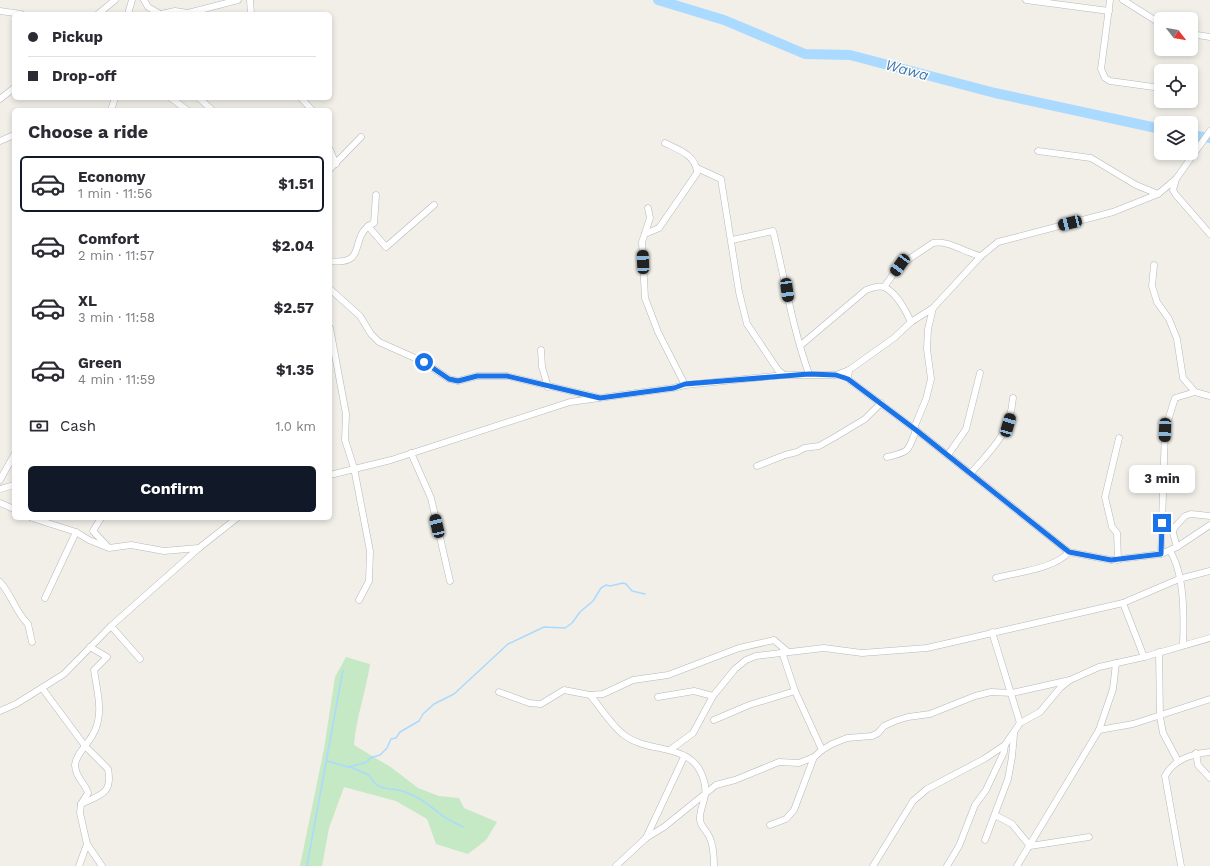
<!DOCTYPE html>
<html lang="en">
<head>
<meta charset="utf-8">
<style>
  :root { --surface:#fff; --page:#f2f2f3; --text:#2b2b33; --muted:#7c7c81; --line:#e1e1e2; --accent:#111827 }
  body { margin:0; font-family:"Work Sans",sans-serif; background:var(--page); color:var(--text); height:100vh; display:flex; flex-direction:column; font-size:15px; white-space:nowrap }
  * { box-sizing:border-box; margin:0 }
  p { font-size:13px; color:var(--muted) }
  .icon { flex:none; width:22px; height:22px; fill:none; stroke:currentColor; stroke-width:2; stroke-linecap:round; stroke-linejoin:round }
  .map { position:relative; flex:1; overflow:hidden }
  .panel { position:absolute; left:12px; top:108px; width:320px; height:412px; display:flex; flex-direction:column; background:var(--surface); border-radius:6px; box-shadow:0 2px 6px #0003 }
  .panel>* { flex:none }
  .banner { position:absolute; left:12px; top:12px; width:320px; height:88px; border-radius:6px; box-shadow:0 2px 6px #0003; display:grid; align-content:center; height:88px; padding:0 16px; background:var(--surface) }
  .needle { width:26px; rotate:121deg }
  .fabs { position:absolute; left:1154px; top:12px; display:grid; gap:8px }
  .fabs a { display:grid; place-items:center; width:44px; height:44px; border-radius:6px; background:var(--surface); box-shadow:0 2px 6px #0003; font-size:20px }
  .end { position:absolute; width:18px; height:18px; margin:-9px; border:5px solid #1a73e8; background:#fff; box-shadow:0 0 0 2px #fff }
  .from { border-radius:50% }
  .bubble { position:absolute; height:28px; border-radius:6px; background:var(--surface); box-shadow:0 2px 6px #0003; font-size:13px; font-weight:700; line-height:28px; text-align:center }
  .car { position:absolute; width:12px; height:24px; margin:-12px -6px; border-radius:5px; box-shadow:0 0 3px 1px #0007; background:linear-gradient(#222 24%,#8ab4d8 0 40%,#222 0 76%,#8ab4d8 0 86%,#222 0) }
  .banner b { display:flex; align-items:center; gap:14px; height:38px; font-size:15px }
  .banner b+b { border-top:1px solid var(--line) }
  .banner i { width:10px; height:10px; background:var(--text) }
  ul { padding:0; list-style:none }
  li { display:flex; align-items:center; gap:12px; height:56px; margin:0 8px 6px; padding:0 8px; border:2px solid transparent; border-radius:6px }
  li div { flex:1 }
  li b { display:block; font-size:15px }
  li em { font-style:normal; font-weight:700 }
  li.selected { border-color:var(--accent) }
  li>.icon { width:36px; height:36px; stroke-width:1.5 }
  h2 { padding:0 16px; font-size:18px; line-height:48px }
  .pay { display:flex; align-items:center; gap:10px; height:44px; padding:0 16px; font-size:15px }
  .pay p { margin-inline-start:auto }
  .primary-button { display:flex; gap:8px; margin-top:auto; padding:8px 16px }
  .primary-button a { flex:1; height:46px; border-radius:6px; background:var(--accent); color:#fff; font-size:16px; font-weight:700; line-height:46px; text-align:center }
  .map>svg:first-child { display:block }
  .green { fill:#c5e8c5 }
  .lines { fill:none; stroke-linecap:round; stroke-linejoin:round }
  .stream { stroke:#aadaff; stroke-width:1.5 }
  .river { stroke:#aadaff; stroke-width:10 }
  .minor-casing { stroke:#b5b8bc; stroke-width:7 }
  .minor { stroke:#fff; stroke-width:6 }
  .route { stroke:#1a73e8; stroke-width:5 }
  .labels { text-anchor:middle; stroke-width:3; stroke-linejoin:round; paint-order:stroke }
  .water-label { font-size:15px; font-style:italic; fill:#4174aa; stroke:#fff }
</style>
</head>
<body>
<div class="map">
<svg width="1210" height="866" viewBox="0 0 1210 866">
  <rect width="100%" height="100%" fill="#f1efe8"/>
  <path class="green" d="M346 657 370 664C366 691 356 718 354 745L392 768 418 788 439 796 459 798 464 808 497 822 486 840 468 854 436 844 427 819 396 801 344 787 329 828 322 866H300L324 749 335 677Z"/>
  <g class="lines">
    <g class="stream">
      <path d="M327 761 348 767 367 762 370 758 380 755 387 748 391 739 396 738 400 732 419 721 423 714 434 704 454 694 508 644 544 627 565 628 572 623 580 612 593 601 601 588 606 585 610 586 623 583 626 584 632 591 645 594"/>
      <path d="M350 767 369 775C378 793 390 786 405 792 420 797 427 804 439 813 446 819 455 823 463 827"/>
      <path d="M307 866 343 670"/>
    </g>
    <g class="river">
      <path d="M658 0 724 20 805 54 850 55 995 93 1161 129"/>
      <path d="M1191 135 1210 138"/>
    </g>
    <defs>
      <g id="minor">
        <path d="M144 0 148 7 160 14"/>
        <path d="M250 0 251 14"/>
        <path d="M1026 0 1109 11"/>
        <path d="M1110 0 1101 69 1105 78 1110 81 1161 88"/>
        <path d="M1123 0 1161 24"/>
        <path d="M0 11 21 14"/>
        <path d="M98 14 115 0"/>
        <path d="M128 14 132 0"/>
        <path d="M161 14 175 11 188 13 238 0"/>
        <path d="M1191 34 1210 37"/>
        <path d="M171 98 187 110"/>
        <path d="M199 98 212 110"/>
        <path d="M301 98 312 110"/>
        <path d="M0 99 14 88"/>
        <path d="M111 110 115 98"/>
        <path d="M0 141 14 135"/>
        <path d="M330 150 336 164"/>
        <path d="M1038 151 1091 158 1136 185 1158 194"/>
        <path d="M697 168 721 179 739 292 747 324 778 370 784 375"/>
        <path d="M330 169 361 137"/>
        <path d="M1176 179 1173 190 1176 195 1210 234"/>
        <path d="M648 208 650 218 642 242 645 298 658 332 685 385"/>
        <path d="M368 226 386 247 434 205"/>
        <path d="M645 234 659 228 697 173C696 155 679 150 665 143"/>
        <path d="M732 240 773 231C785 279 792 327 809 374"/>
        <path d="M330 261C370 266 347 235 374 223L376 195"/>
        <path d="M1154 265 1152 286 1157 302 1169 319 1177 339 1183 378 1195 392 1210 396"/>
        <path d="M884 287 900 265 933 243C950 240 965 253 981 256"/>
        <path d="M330 289 360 316 371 334 379 342 424 362 449 379 458 381 477 376H507L596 397"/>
        <path d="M330 328 346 414 345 440 354 468 370 551 369 581 359 600"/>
        <path d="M801 345 866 290C871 288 878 285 884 287 897 293 906 311 911 322"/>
        <path d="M541 350 542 367 548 387"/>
        <path d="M849 370 848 379 916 430 1069 552 1111 560 1161 554 1177 547 1210 525"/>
        <path d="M914 428 926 399 931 379 927 349 928 329 933 308"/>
        <path d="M411 453 431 498 450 581"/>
        <path d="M948 455 966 429 980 373"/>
        <path d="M887 457C910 452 908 451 916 430"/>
        <path d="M757 466 785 455 797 452 804 448 819 446 835 437 865 419 881 403"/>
        <path d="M971 473C993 448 1010 433 1013 398"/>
        <path d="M330 475 391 460 570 402 673 388 685 385 784 375H836L849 370 894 338 911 322 933 308 981 256 998 242 1113 212 1158 194 1176 179 1210 131"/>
        <path d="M0 480 14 455"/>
        <path d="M0 489 14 485"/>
        <path d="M0 503 14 509"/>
        <path d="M32 518 76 532 89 540 109 548 131 545 164 551 199 548"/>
        <path d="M101 518 93 531 108 547"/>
        <path d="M1177 547 1173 533 1174 528 1185 516 1191 514 1210 516"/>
        <path d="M1170 551C1185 575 1184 618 1183 645"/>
        <path d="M1161 554 1165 430 1175 398 1195 392"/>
        <path d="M1118 560 1117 533 1112 527 1105 497 1119 438"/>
        <path d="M996 578C1018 572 1054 569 1069 552"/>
        <path d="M0 582C12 595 16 613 28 624L32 642"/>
        <path d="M45 598 76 532"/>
        <path d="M1123 603 1144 657"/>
        <path d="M111 626 140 659"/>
        <path d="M992 632 1020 723"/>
        <path d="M90 647 107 657 94 670C97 692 105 715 92 736 87 745 76 754 75 765 75 777 85 783 88 793L81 804 80 813 87 844 102 866"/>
        <path d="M782 652 795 691 822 750"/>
        <path d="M1159 652 1160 717 1163 733 1178 761"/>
        <path d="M42 688 85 746 108 769C113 794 100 795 81 804"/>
        <path d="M499 692 529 703 541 704 564 690 590 695 603 694 633 680 668 675 739 648 774 640 787 651"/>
        <path d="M590 695C601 708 611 725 624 735 650 755 694 741 704 781 709 797 699 807 700 820 701 827 706 830 709 836 713 844 714 857 714 866"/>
        <path d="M658 697 694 691 713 696"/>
        <path d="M0 711 16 704 64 674 111 626 199 548 237 518"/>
        <path d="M714 720 749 705 795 691"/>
        <path d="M1099 730 1133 724 1210 699"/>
        <path d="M670 750 693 733 713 696 735 669 746 660 756 656 824 648 862 653 927 648 1123 603 1179 579 1210 571"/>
        <path d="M1196 753 1198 765 1210 778"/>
        <path d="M995 815 1012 824 1030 846 1089 837"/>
        <path d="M770 825 786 819 794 810 814 757"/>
        <path d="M646 838 684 757"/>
        <path d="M985 840 1008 779 1012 757 1014 734"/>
        <path d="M79 866 87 844"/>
        <path d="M616 866 646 838 664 827 716 785 735 780 779 762 799 763 814 757 822 750 832 744 847 738 872 736 878 733 884 726 895 721 908 717 930 714 975 696 991 692 1012 693 1070 680"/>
        <path d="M873 866 913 801 927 789 984 759 1005 745 1020 723 1040 712 1060 688 1070 680 1099 667 1144 657 1210 638"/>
        <path d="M947 866 959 846 975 805 986 790 1004 752 1005 745"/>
        <path d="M1017 866 1099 730 1113 689 1116 663"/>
        <path d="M1181 866 1165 776C1174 759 1192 754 1210 752"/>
      </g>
    </defs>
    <use href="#minor" class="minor-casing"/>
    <use href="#minor" class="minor"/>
  </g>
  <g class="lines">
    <path class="route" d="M424 362 449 379 458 381 477 376H507L600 398 674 388 685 384 809 374 836 375 848 379 916 430 1069 552 1111 560 1161 554 1162 523"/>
  </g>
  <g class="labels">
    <g class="water-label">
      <text transform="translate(907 70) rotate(15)" y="5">Wawa</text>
    </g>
  </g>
</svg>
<div class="fabs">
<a><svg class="needle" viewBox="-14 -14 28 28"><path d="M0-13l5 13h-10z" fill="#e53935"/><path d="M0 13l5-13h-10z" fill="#7c7c81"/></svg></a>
<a><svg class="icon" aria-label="locate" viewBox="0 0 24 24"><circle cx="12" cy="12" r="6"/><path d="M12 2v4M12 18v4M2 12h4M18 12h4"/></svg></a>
<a><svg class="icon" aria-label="layers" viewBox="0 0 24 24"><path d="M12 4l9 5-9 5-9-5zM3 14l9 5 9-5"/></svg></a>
</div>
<i class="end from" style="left:424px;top:362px"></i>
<i class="end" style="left:1162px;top:523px"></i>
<div class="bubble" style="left:1129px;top:465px;width:66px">3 min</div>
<i class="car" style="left:1070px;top:223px;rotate:256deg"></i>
<i class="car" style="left:643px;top:262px;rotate:358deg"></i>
<i class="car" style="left:900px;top:265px;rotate:216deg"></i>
<i class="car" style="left:787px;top:290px;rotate:172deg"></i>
<i class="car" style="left:1008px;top:425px;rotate:16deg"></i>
<i class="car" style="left:1165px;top:430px;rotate:182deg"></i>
<i class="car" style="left:437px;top:526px;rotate:347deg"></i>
<div class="banner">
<b><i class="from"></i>Pickup</b>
<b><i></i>Drop-off</b>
</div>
<section class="panel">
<h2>Choose a ride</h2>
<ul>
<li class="selected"><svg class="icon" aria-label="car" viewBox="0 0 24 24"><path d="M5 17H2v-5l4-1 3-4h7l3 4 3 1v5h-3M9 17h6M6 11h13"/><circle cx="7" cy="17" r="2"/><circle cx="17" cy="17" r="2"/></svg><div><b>Economy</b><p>1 min · 11:56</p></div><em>$1.51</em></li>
<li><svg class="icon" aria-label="car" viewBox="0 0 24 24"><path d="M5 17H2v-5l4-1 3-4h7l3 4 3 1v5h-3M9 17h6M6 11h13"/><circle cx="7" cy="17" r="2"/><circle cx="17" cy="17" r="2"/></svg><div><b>Comfort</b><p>2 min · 11:57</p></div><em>$2.04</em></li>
<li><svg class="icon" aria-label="car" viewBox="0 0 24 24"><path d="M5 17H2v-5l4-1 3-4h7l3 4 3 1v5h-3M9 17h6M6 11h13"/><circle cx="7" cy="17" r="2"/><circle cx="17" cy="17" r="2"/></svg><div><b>XL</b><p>3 min · 11:58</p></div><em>$2.57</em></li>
<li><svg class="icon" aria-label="car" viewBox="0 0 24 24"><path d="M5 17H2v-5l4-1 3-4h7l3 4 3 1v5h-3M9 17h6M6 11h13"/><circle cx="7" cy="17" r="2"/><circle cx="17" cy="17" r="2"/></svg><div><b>Green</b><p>4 min · 11:59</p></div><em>$1.35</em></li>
</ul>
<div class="pay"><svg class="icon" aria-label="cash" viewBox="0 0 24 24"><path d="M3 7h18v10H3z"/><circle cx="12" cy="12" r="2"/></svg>Cash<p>1.0 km</p></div>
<div class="primary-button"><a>Confirm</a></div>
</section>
</div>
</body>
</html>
